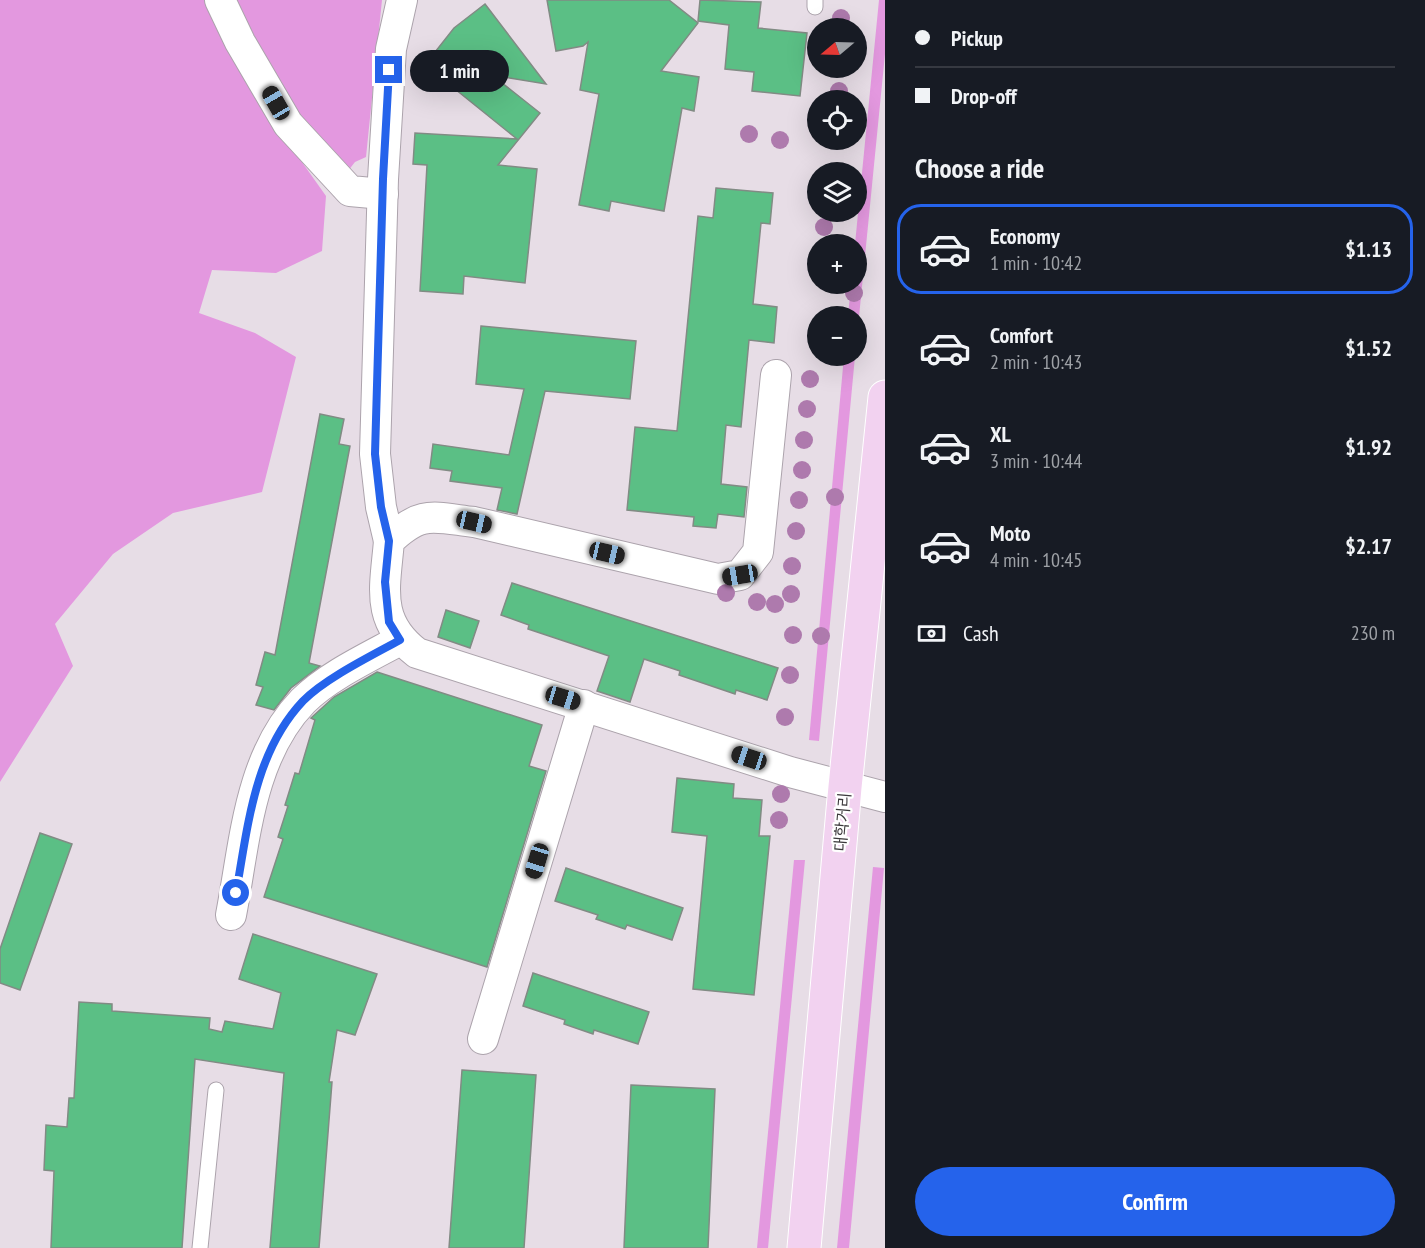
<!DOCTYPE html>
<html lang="en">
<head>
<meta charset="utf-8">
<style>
  :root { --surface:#171b24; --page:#20242c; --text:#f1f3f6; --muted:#9ea1a6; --line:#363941; --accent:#2563eb }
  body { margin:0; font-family:"PT Sans Narrow","Noto Sans KR",sans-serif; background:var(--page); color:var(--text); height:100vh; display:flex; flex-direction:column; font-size:22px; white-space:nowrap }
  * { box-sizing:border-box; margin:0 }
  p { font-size:20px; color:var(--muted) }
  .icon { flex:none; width:33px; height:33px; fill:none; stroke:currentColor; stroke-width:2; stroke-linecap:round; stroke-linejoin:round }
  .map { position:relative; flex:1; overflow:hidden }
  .side { display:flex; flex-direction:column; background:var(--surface); width:540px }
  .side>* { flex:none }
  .banner { display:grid; align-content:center; height:132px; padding:0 30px; background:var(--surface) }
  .needle { width:39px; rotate:251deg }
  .controls { position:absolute; left:807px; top:18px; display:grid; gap:12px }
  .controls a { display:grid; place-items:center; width:60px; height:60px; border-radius:50%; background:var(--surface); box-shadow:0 6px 24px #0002; font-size:30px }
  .end { position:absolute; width:27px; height:27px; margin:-14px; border:8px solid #2563eb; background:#fff; box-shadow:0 0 0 3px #fff }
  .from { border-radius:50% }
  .bubble { position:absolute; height:42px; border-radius:21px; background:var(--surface); box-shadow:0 6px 24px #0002; font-size:20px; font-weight:600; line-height:42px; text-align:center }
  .car { position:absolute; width:18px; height:36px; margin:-18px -9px; border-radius:8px; box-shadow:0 0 4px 2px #0007; background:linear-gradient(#222 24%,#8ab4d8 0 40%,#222 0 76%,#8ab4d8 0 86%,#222 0) }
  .banner b { display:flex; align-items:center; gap:21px; height:57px; font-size:22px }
  .banner b+b { border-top:2px solid var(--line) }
  .banner i { width:15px; height:15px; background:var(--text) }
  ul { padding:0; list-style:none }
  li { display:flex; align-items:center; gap:18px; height:90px; margin:0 12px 9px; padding:0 18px; border:3px solid transparent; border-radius:24px }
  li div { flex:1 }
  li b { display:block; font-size:22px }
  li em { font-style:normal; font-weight:600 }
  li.selected { border-color:var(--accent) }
  li>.icon { width:54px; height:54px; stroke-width:1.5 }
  h2 { padding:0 30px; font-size:27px; line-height:72px }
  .pay { display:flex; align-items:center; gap:15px; height:66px; padding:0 30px; font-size:22px }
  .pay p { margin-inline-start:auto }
  .action { display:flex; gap:12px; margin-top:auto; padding:12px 30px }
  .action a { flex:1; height:69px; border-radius:36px; background:var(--accent); color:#fff; font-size:24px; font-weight:600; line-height:69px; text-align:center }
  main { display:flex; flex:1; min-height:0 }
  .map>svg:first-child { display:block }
  .green { fill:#e398df }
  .building { fill:#5bbf85; stroke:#818b84; stroke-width:1.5 }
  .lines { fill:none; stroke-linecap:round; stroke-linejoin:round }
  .lane-casing { stroke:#aca3ac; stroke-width:17 }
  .street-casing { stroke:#aca3ac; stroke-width:32 }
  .primary-casing { stroke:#fff; stroke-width:35 }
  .lane { stroke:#fff; stroke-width:15 }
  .street { stroke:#fff; stroke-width:30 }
  .primary { stroke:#f2d2f0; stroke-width:33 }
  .tree { fill:#ae7aad }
  .route { stroke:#2563eb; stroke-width:8 }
  .labels { text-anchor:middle; stroke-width:4.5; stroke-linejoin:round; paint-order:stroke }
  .street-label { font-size:16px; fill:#3c393c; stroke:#fff }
</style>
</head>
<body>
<main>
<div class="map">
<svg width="885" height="1248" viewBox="0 0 885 1248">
  <rect width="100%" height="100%" fill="#e7dde6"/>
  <g class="green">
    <path d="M0 0H206L292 148 326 196 322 251 276 273 212 270 199 313 255 333 296 357 262 492 173 513 113 554 55 624 73 666 0 782Z"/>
    <path d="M226 0H382L366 157 355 162 344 176 292 120Z"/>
    <path d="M879 0H885V54L857 337 856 316H848L851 284H856L855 244Z"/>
    <path d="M844 356H855L819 741 809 740Z"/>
    <path d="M794 860H805L768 1248H757Z"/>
    <path d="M873 867 884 868 849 1248H837Z"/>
  </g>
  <g class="building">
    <path d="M547 0H669L698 23 661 71 699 77 694 111 682 108 664 211 611 201 609 211 579 205 599 94 580 90 588 42 583 46 556 51Z"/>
    <path d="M700 0 761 2 758 28 807 33 800 96 752 91 754 72 725 69 729 25 698 21Z"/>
    <path d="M485 4 546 84 492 75 540 113 498 165 537 169 525 283 464 276 463 294 420 291 427 165 413 164 415 133 517 139 445 81 441 87 420 71 454 28Z"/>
    <path d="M716 188 773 193 770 224 761 223 753 304 777 307 774 343 749 340 741 427 726 425 721 484 747 487 744 517 718 514 716 528 693 526 694 517 627 510 635 427 677 431 698 216 713 218Z"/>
    <path d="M481 326 636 341 630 399 545 391 517 514 497 510 502 488 450 481 452 471 430 468 433 444 509 455 524 389 476 384Z"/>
    <path d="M320 414 344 419 339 444 350 446 309 663 320 666 291 688 274 710 256 705 263 687 256 685 265 652 275 655Z"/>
    <path d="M512 583 778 668 767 700 736 690 735 694 679 675 680 671 644 659 630 702 597 691 609 656 528 629 529 625 501 615Z"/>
    <path d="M446 610 479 621 470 648 438 637Z"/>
    <path d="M377 672 542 725 529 766 546 771 487 967 264 897 283 839 278 837 288 806 285 805 295 773 299 774 315 720 311 718 334 697Z"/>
    <path d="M677 778 734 784 733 798 762 800 759 836H770L754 995 693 989 707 836 672 832Z"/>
    <path d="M40 833 72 844 20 990 0 983V949Z"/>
    <path d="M566 868 683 908 672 940 627 925 625 929 596 919 598 915 555 901Z"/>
    <path d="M253 934 377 974 355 1035 337 1030 329 1082H332L319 1248H270L284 1073 195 1059 182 1248H51L54 1171 44 1170 46 1125 67 1127 69 1098H74L79 1002 112 1004V1011L210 1018 209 1029 222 1032 225 1021 273 1029 281 993 239 979Z"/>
    <path d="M533 973 649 1012 638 1044 594 1030 593 1034 564 1024 565 1020 523 1006Z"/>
    <path d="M462 1070 536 1075 524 1248H449Z"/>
    <path d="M631 1085 715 1089 708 1248H624Z"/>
  </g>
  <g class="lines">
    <defs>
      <g id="lane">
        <path d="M815 7V0"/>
        <path d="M200 1248 216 1090"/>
      </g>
      <g id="street">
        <path d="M220 0 240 42 288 124 350 191 383 194"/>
        <path d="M776 375 758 552 740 575 718 579 474 522C432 517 421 510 389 541 385 588 375 621 417 653L790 772 885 797"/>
        <path d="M389 541 381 507 375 454 383 179 391 49 402 0"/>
        <path d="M231 915C245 842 249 757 303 701 328 676 369 657 400 640"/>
        <path d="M483 1039 584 705"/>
      </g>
      <path id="primary" d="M804 1248 845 787 885 397"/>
    </defs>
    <use href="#lane" class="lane-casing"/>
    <use href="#street" class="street-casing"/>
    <use href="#primary" class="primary-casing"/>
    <use href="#lane" class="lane"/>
    <use href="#street" class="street"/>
    <use href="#primary" class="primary"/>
  </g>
  <g class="tree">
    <circle cx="841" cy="18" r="9"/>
    <circle cx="839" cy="91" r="9"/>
    <circle cx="749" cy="134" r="9"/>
    <circle cx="780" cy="140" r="9"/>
    <circle cx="824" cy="227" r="9"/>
    <circle cx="854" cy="293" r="9"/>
    <circle cx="810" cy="379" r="9"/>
    <circle cx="807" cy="409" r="9"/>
    <circle cx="804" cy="440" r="9"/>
    <circle cx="802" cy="470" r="9"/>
    <circle cx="835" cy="497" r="9"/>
    <circle cx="799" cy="500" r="9"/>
    <circle cx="796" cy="531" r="9"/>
    <circle cx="792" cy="566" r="9"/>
    <circle cx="726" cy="593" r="9"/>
    <circle cx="791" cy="594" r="9"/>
    <circle cx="757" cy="602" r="9"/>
    <circle cx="775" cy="604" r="9"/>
    <circle cx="793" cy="635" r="9"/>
    <circle cx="821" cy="636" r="9"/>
    <circle cx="790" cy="675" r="9"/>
    <circle cx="785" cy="717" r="9"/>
    <circle cx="781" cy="794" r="9"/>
    <circle cx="779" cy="820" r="9"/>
  </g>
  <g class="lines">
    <path class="route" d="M236 893C248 826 254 753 303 701 326 678 371 656 400 640L389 622 385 582 389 541 381 507 375 454 383 179 389 70"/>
  </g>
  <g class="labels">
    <g class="street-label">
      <text transform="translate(842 822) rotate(-85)" y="6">대학거리</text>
    </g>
  </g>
</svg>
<div class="controls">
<a><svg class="needle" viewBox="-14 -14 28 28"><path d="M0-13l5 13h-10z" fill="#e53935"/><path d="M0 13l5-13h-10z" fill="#9ea1a6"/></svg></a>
<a><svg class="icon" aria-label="locate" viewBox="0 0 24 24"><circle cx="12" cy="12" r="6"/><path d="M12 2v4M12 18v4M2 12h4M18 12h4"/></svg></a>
<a><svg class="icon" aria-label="layers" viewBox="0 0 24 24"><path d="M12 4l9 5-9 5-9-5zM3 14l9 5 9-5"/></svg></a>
<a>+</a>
<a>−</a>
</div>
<i class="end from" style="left:236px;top:893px"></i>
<i class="end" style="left:389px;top:70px"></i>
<div class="bubble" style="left:410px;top:50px;width:99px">1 min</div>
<i class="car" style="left:276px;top:103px;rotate:330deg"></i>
<i class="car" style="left:474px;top:522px;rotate:103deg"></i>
<i class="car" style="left:607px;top:553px;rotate:103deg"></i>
<i class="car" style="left:740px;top:575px;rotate:260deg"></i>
<i class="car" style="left:563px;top:698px;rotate:107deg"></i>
<i class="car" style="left:749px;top:758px;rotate:288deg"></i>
<i class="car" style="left:537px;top:861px;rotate:197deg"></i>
</div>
<section class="side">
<div class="banner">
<b><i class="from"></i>Pickup</b>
<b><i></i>Drop-off</b>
</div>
<h2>Choose a ride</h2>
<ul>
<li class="selected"><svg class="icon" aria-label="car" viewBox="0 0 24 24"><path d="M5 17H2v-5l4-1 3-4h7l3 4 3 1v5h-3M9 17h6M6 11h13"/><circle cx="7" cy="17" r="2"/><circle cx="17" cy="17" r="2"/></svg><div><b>Economy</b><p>1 min · 10:42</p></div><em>$1.13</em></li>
<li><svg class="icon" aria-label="car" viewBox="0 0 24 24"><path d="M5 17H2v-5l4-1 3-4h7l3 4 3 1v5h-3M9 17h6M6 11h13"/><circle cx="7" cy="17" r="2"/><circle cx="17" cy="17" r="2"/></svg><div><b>Comfort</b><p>2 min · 10:43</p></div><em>$1.52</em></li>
<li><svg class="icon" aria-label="car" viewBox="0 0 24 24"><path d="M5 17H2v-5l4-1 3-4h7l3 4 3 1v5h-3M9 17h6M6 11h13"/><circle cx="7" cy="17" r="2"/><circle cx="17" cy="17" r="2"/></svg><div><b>XL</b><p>3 min · 10:44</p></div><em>$1.92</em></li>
<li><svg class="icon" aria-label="car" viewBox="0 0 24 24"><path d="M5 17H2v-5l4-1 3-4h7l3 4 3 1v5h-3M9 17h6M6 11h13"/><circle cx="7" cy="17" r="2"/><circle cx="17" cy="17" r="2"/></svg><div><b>Moto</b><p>4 min · 10:45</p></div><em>$2.17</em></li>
</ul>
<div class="pay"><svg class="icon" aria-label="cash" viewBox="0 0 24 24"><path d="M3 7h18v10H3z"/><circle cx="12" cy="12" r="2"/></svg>Cash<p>230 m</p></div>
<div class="action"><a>Confirm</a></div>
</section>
</main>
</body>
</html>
